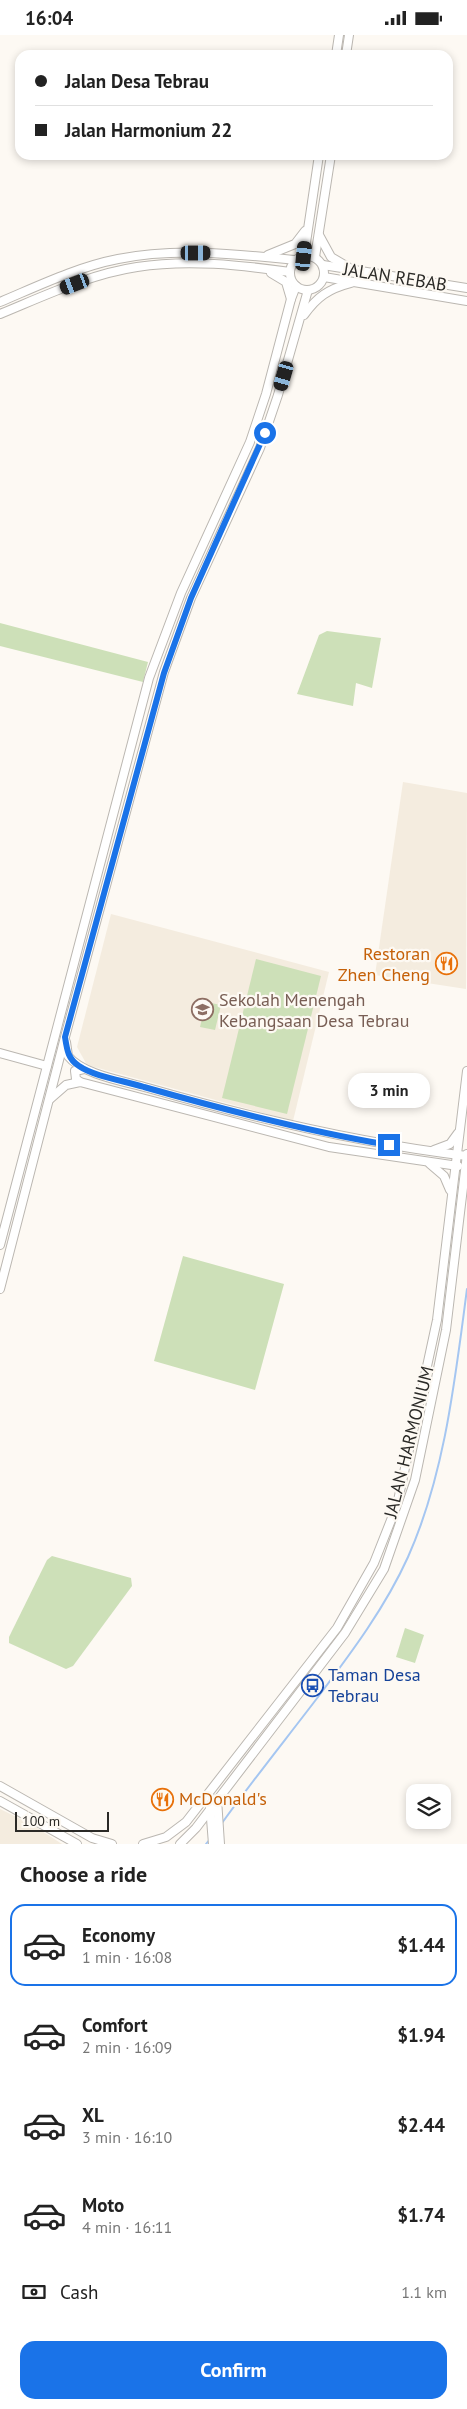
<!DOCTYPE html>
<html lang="en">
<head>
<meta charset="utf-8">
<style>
  :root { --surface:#fff; --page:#f2f2f2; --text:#222; --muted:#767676; --line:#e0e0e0; --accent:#1a73e8 }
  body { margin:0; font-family:"PT Sans",sans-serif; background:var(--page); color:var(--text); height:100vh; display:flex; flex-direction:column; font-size:19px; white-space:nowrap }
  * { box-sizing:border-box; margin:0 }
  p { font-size:16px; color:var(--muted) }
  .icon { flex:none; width:28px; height:28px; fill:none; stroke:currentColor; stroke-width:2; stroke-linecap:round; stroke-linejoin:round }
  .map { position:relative; height:1809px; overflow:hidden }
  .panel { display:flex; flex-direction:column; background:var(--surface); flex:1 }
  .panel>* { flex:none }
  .guide { position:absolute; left:15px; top:15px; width:438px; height:110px; border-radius:15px; box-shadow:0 2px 8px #0003; display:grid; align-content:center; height:110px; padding:0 20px; background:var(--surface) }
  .tools { position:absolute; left:406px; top:1749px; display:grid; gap:10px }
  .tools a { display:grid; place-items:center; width:45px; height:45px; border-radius:10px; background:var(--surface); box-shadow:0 2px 8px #0003; font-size:25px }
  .scale { position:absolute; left:15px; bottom:12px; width:94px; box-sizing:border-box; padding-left:5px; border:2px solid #2b2a27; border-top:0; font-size:14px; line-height:18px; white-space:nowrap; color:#2b2a27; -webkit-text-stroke:4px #fdf9f3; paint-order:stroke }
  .end { position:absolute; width:22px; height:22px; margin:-11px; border:6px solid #1a73e8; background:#fff; box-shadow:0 0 0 2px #fff }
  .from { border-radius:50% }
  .bubble { position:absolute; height:35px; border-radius:15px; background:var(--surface); box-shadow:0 2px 8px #0003; font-size:16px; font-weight:600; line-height:35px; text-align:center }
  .car { position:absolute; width:15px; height:30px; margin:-15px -8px; border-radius:6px; box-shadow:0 0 4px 1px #0007; background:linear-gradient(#222 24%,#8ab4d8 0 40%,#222 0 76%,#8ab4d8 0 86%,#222 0) }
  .guide b { display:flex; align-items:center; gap:18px; height:48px; font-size:19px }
  .guide b+b { border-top:1px solid var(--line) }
  .guide i { width:12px; height:12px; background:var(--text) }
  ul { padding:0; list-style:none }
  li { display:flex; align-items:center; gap:15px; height:82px; margin:0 10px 8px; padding:0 10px; border:2px solid transparent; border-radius:15px }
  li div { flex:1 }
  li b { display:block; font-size:19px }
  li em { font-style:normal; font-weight:600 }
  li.current { border-color:var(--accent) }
  li>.icon { width:45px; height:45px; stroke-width:1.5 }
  h2 { padding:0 20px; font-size:22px; line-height:60px }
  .pay { display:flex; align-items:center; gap:12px; height:55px; padding:0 20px; font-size:19px }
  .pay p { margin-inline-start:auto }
  .button { display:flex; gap:10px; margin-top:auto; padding:10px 20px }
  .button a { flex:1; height:58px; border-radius:15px; background:var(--accent); color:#fff; font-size:20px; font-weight:600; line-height:58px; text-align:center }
  .status { display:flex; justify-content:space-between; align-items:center; height:35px; padding:0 25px; background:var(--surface); direction:ltr }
  .status svg { height:14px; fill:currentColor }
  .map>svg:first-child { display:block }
  .built { fill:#f4ecdf }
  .green { fill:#cde0b8 }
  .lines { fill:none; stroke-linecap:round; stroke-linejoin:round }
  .stream { stroke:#a5c6f1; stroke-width:2 }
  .secondary-casing { stroke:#bbb7b1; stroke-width:10 }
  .secondary { stroke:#fff; stroke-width:8 }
  .route { stroke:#1a73e8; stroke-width:6 }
  .labels { text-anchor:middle; stroke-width:4.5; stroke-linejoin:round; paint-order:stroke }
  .street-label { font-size:18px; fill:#2b2a27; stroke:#fdf9f3 }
  .food-label { font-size:18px; fill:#c56008; stroke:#fdf9f3; text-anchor:end }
  .education-label { font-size:18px; fill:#785e54; stroke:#fdf9f3; text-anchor:start }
  .transit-label { font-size:18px; fill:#164399; stroke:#fdf9f3; text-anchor:start }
</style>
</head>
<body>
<div class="status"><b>16:04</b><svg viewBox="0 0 49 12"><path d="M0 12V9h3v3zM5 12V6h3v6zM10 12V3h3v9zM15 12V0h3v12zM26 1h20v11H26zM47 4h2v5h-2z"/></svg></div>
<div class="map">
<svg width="467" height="1809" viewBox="0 0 467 1809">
  <rect width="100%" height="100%" fill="#fdf9f3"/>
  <g class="built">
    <path d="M403 747 467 758 466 954 375 940Z"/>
    <path d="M111 879 329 937 293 1086 87 1030 77 1012Z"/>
    <path d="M0 1774 31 1789 62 1809H0Z"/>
  </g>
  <g class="green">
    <path d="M0 588 148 627 143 647 0 611Z"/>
    <path d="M327 596 381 603 372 653 356 648 353 671 297 659 319 600Z"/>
    <path d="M256 924 321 941 287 1079 222 1063Z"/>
    <path d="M206 967 221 970 215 995 200 992Z"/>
    <path d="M183 1221 284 1249 255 1355 154 1326Z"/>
    <path d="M52 1521 131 1543 132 1551 73 1631 66 1634 9 1608V1602L47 1525Z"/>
    <path d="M405 1593 424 1600 415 1628 396 1622Z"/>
  </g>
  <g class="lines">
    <g class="stream">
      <path d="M222 1788C253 1745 286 1704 318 1662 351 1618 385 1573 408 1522 445 1439 455 1344 467 1254"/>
      <path d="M206 1809 210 1804"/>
    </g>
    <defs>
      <g id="secondary">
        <path d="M336 20 339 0"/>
        <path d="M346 20 349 0"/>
        <path d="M319 200 331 222 348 232"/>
        <path d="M268 220 295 209 305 196"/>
        <circle cx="307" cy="238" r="17"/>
        <path d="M304 221 319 120"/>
        <path d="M315 222 331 120"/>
        <path d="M323 230 467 253"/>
        <path d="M271 238 286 247 291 264"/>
        <path d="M324 242 467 266"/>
        <path d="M0 267C38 251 77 232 118 224 176 212 237 219 295 225"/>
        <path d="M0 279C44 261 90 239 137 232 188 224 240 230 290 237"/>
        <path d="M304 280C317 262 328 254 351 248"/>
        <path d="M66 1007 68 1021C83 1040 124 1046 148 1053 253 1083 358 1108 467 1121"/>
        <path d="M0 1018 47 1031"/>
        <path d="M80 1047 76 1044 75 1036 84 1034"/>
        <path d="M50 1064 66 1050 80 1047 329 1112 458 1131"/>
        <path d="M434 1115 450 1109 458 1098"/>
        <path d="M430 1129 444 1141 450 1155"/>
        <path d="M0 1210 149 643 181 558 250 407 266 359 291 264 296 251"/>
        <path d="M0 1254 65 1002 164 637 191 563 260 413 278 360 308 255"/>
        <path d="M0 1751 92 1803 112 1809"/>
        <path d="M217 1764 220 1809"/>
        <path d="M0 1766 77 1809"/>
        <path d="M210 1771 213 1809"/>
        <path d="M143 1809 166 1802 186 1787 337 1593 374 1528 397 1470 437 1285 467 1036"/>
        <path d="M180 1809 196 1793 345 1598 384 1534 415 1445 446 1295 467 1119"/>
      </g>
    </defs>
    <use href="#secondary" class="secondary-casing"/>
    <use href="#secondary" class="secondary"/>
  </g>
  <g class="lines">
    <path class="route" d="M265 398 191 563 164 638 65 1002C67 1015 68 1024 79 1031 95 1042 126 1046 144 1052 225 1075 306 1096 389 1110"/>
  </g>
  <defs>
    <symbol id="restaurant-ring" viewBox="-11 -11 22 22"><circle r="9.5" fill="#fdf9f3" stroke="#e8710a" stroke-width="1.5"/><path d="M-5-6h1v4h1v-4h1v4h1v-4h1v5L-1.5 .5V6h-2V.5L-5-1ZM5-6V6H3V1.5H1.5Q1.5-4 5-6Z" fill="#e8710a"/></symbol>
    <symbol id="school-ring" viewBox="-11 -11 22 22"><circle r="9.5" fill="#fdf9f3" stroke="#8d6e63" stroke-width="1.5"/><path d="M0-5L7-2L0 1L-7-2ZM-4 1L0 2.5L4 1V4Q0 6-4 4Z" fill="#8d6e63"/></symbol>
    <symbol id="bus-ring" viewBox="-11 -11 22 22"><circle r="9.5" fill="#fdf9f3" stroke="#1a4fb4" stroke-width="1.5"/><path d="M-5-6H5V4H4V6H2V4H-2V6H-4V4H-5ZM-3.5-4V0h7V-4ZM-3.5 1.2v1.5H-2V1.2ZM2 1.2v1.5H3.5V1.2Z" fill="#1a4fb4"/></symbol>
  </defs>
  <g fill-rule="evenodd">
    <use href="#restaurant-ring" x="434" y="916" width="25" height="25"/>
    <use href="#school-ring" x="190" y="962" width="25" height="25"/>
    <use href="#bus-ring" x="300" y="1638" width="25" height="25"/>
    <use href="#restaurant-ring" x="150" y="1752" width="25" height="25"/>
  </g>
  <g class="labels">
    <g class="street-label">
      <text transform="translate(395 242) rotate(9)" y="6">JALAN REBAB</text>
      <text transform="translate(409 1407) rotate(-76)" y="6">JALAN HARMONIUM</text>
    </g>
    <g class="food-label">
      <text x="430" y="925">Restoran<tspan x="430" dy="21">Zhen Cheng</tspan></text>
      <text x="179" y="1770" text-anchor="start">McDonald's</text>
    </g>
    <g class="education-label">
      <text x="219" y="971">Sekolah Menengah<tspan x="219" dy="21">Kebangsaan Desa Tebrau</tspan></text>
    </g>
    <g class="transit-label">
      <text x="328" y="1646">Taman Desa<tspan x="328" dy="21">Tebrau</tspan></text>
    </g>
  </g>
</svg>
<div class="tools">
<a><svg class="icon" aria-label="layers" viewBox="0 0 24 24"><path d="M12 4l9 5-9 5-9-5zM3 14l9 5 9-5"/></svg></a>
</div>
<div class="scale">100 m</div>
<i class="end from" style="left:265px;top:398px"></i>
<i class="end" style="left:389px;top:1110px"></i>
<div class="bubble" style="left:348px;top:1038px;width:82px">3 min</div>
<i class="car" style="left:196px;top:218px;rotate:90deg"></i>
<i class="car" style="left:304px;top:221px;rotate:6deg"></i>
<i class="car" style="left:75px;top:249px;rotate:249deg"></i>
<i class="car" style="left:284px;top:341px;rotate:196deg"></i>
<div class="guide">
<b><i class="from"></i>Jalan Desa Tebrau</b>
<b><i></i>Jalan Harmonium 22</b>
</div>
</div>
<section class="panel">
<h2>Choose a ride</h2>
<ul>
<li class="current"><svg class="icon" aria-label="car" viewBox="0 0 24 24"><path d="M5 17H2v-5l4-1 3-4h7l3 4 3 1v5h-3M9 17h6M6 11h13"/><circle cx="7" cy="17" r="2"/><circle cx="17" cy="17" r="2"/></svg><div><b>Economy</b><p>1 min · 16:08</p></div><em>$1.44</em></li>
<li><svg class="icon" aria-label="car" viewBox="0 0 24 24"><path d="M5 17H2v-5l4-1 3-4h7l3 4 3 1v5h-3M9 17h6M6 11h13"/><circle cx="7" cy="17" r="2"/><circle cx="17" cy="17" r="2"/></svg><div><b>Comfort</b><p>2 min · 16:09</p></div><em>$1.94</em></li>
<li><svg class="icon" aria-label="car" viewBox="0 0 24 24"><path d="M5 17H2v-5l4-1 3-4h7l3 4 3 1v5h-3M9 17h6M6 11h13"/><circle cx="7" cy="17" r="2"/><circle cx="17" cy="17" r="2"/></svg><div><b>XL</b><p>3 min · 16:10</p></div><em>$2.44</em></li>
<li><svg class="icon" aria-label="car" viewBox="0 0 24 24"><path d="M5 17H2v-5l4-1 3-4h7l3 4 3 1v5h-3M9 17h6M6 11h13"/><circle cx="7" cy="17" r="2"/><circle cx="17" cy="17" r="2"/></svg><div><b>Moto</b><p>4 min · 16:11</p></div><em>$1.74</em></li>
</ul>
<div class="pay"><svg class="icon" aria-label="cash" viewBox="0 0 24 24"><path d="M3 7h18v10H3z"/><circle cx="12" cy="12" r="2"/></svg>Cash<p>1.1 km</p></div>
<div class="button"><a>Confirm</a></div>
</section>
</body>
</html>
